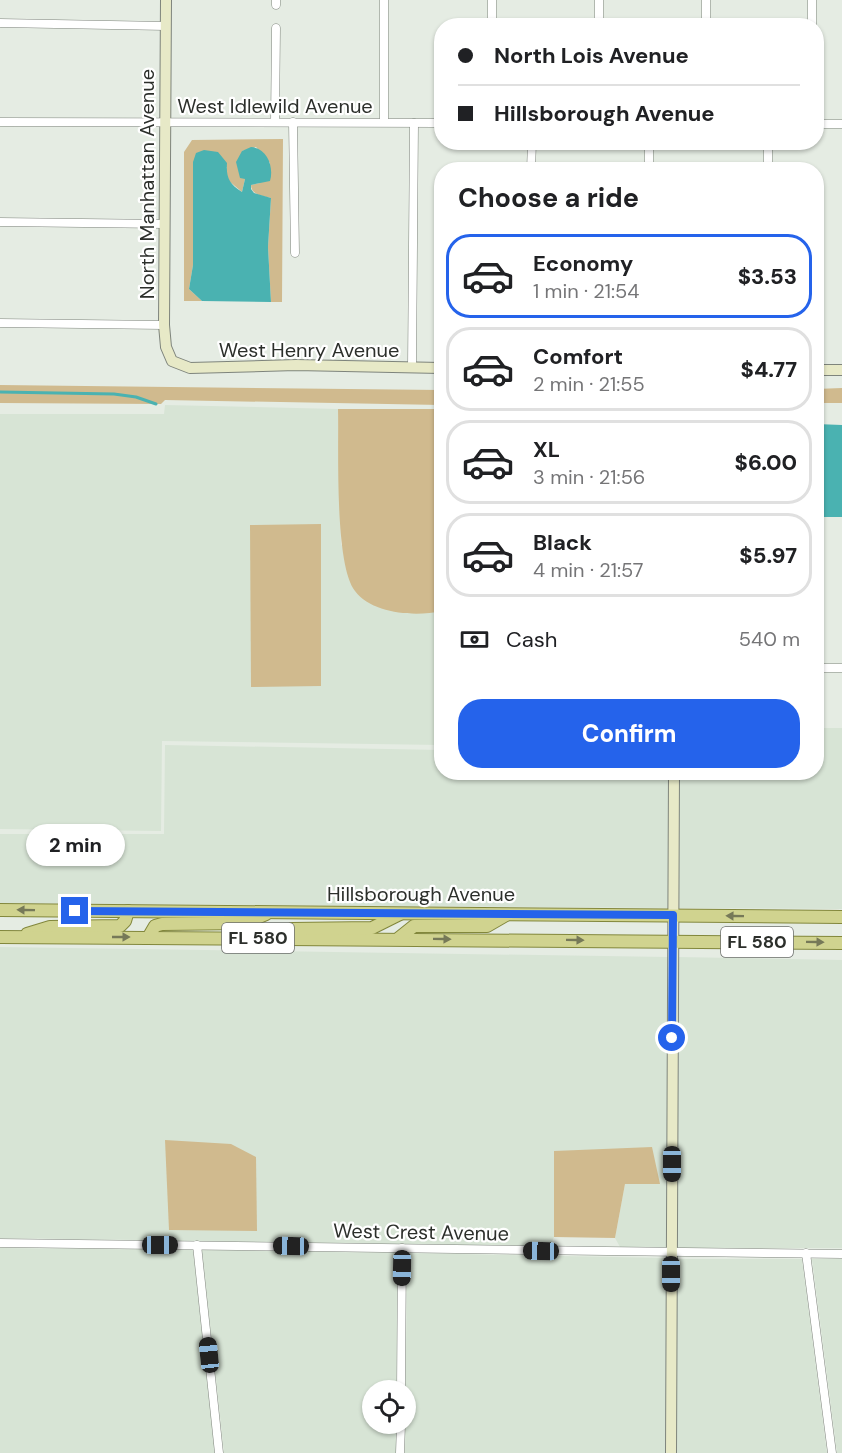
<!DOCTYPE html>
<html lang="en">
<head>
<meta charset="utf-8">
<style>
  :root { --surface:#fff; --page:#f6f6f6; --text:#202124; --muted:#757577; --line:#e0e0e0; --accent:#2563eb }
  body { margin:0; font-family:"DM Sans",sans-serif; background:var(--page); color:var(--text); height:100vh; display:flex; flex-direction:column; font-size:22px; white-space:nowrap }
  * { box-sizing:border-box; margin:0 }
  p { font-size:20px; color:var(--muted) }
  .icon { flex:none; width:33px; height:33px; fill:none; stroke:currentColor; stroke-width:2; stroke-linecap:round; stroke-linejoin:round }
  .map { position:relative; flex:1; overflow:hidden }
  .details { position:absolute; left:434px; top:162px; width:390px; height:618px; display:flex; flex-direction:column; background:var(--surface); border-radius:24px; box-shadow:0 2px 4px #0004 }
  .details>* { flex:none }
  .top-card { position:absolute; left:434px; top:18px; width:390px; height:132px; border-radius:24px; box-shadow:0 2px 4px #0004; display:grid; align-content:center; height:132px; padding:0 24px; background:var(--surface) }
  .buttons { position:absolute; left:362px; top:1380px; display:grid; gap:12px }
  .buttons a { display:grid; place-items:center; width:54px; height:54px; border-radius:50%; background:var(--surface); box-shadow:0 2px 4px #0004; font-size:30px }
  .end { position:absolute; width:27px; height:27px; margin:-14px; border:8px solid #2563eb; background:#fff; box-shadow:0 0 0 3px #fff }
  .from { border-radius:50% }
  .bubble { position:absolute; height:42px; border-radius:21px; background:var(--surface); box-shadow:0 2px 4px #0004; font-size:20px; font-weight:800; line-height:42px; text-align:center }
  .car { position:absolute; width:18px; height:36px; margin:-18px -9px; border-radius:8px; box-shadow:0 0 4px 2px #0007; background:linear-gradient(#222 24%,#8ab4d8 0 40%,#222 0 76%,#8ab4d8 0 86%,#222 0) }
  .top-card b { display:flex; align-items:center; gap:21px; height:57px; font-size:22px }
  .top-card b+b { border-top:2px solid var(--line) }
  .top-card i { width:15px; height:15px; background:var(--text) }
  ul { padding:0; list-style:none }
  li { display:flex; align-items:center; gap:18px; height:84px; margin:0 12px 9px; padding:0 12px; border:3px solid var(--line); border-radius:24px }
  li div { flex:1 }
  li b { display:block; font-size:22px }
  li em { font-style:normal; font-weight:800 }
  li.selected { border-color:var(--accent) }
  li>.icon { width:54px; height:54px; stroke-width:1.5 }
  h2 { padding:0 24px; font-size:27px; line-height:72px }
  .pay { display:flex; align-items:center; gap:15px; height:66px; padding:0 24px; font-size:22px }
  .pay p { margin-inline-start:auto }
  .primary-button { display:flex; gap:12px; margin-top:auto; padding:12px 24px }
  .primary-button a { flex:1; height:69px; border-radius:24px; background:var(--accent); color:#fff; font-size:24px; font-weight:800; line-height:69px; text-align:center }
  .map>svg:first-child { display:block }
  .built { fill:#d7e4d5 }
  .green { fill:#d0ba8e }
  .water { fill:#4ab2b1 }
  .lines { fill:none; stroke-linecap:round; stroke-linejoin:round }
  .stream { stroke:#4ab2b1; stroke-width:3 }
  .street-casing { stroke:#7e847c; stroke-width:9 }
  .secondary-casing { stroke:#7e847c; stroke-width:12 }
  .primary-casing { stroke:#82873c; stroke-width:14 }
  .street { stroke:#fff; stroke-width:8 }
  .secondary { stroke:#e7e9c7; stroke-width:10 }
  .primary { stroke:#d0d38f; stroke-width:12 }
  .oneway { fill:#767958 }
  .route { stroke:#2563eb; stroke-width:8 }
  .labels { text-anchor:middle; stroke-width:4.5; stroke-linejoin:round; paint-order:stroke }
  .shield { fill:#fff; stroke:#6b6d6b; stroke-width:1.5 }
  .shield-label { font-size:18px; font-weight:bold; fill:#2c2f2b }
  .street-label { font-size:20px; fill:#2c2f2b; stroke:#fff }
</style>
</head>
<body>
<div class="map">
<svg width="842" height="1453" viewBox="0 0 842 1453">
  <rect width="100%" height="100%" fill="#e5ece3"/>
  <g class="built">
    <path d="M165 405 338 409 341 544 374 606 412 613 441 611V745L162 741 161 831 0 829V414H164Z"/>
    <path d="M816 728H842V909L677 908 679 773 816 772Z"/>
    <path d="M165 745 441 750V772L670 773 668 908 0 903V834H164Z"/>
    <path d="M0 947 668 957 667 1248 620 1247 615 1238 625 1184 554 1151V1237L550 1246 0 1238Z"/>
    <path d="M677 957 842 960V1248H676Z"/>
    <path d="M0 1248 193 1250 215 1453H0Z"/>
    <path d="M202 1250 398 1253 396 1390H372V1424H396V1453H224Z"/>
    <path d="M407 1253 667 1258 666 1453H405Z"/>
    <path d="M676 1259H802L827 1453H675Z"/>
    <path d="M812 1259H842V1453H837Z"/>
  </g>
  <g class="green">
    <path d="M283 139 282 302H271L268 247 271 198C263 196 251 195 251 185L260 183 270 163 256 147 242 151 245 179 242 192 229 181 225 173 227 167 193 162V265L189 289 202 301H184V152L192 140Z"/>
    <path d="M0 385 441 390V405L165 400 161 404 0 403Z"/>
    <path d="M842 388V403H816V389Z"/>
    <path d="M338 409H441V611C416 617 372 614 355 591 334 564 339 448 338 409Z"/>
    <path d="M321 524V686L251 687 250 525Z"/>
    <path d="M165 1140 231 1144 256 1157 257 1231 169 1230Z"/>
    <path d="M652 1147 660 1184H625L615 1238 554 1237V1151Z"/>
  </g>
  <g class="water">
    <path d="M251 147C268 148 274 168 270 181L251 185V189L254 193 271 198 268 247 271 302 202 301 189 289 193 265V162L196 153 204 150 218 152 227 163C226 177 229 184 242 192L245 179 240 178 236 162 242 151Z"/>
    <path d="M816 424 842 425V517H816Z"/>
  </g>
  <g class="lines">
    <path class="stream" d="M0 392 114 394 136 397 156 404"/>
    <defs>
      <g id="street">
        <path d="M276 5V0"/>
        <path d="M0 23 166 26"/>
        <path d="M492 26V0"/>
        <path d="M599 26V0"/>
        <path d="M706 26V0"/>
        <path d="M812 26V0"/>
        <path d="M0 122 441 123"/>
        <path d="M275 122 276 28"/>
        <path d="M293 122 295 253"/>
        <path d="M384 122V0"/>
        <path d="M816 124H842"/>
        <path d="M531 170 532 142"/>
        <path d="M649 170V142"/>
        <path d="M768 170V142"/>
        <path d="M0 222 165 224"/>
        <path d="M0 323 164 325"/>
        <path d="M412 368 414 123"/>
        <path d="M816 668H842"/>
        <path d="M0 1243 842 1254"/>
        <path d="M197 1245 219 1453"/>
        <path d="M806 1253 832 1453"/>
        <path d="M401 1390 402 1248"/>
        <path d="M400 1453 401 1424"/>
      </g>
      <g id="secondary">
        <path d="M166 0 164 325 166 347 172 361 190 368 296 365 441 368"/>
        <path d="M816 370H842"/>
        <path d="M671 1453 674 772"/>
      </g>
      <g id="primary">
        <path d="M0 910 842 917"/>
        <path d="M27 934 50 927 120 926 125 921 128 911"/>
        <path d="M0 937 842 943"/>
        <path d="M148 938 155 926 162 924 245 923 266 914"/>
        <path d="M279 938 292 929 372 928 400 914"/>
        <path d="M399 938 414 926H487L506 915"/>
      </g>
    </defs>
    <use href="#street" class="street-casing"/>
    <use href="#secondary" class="secondary-casing"/>
    <use href="#primary" class="primary-casing"/>
    <use href="#street" class="street"/>
    <use href="#secondary" class="secondary"/>
    <use href="#primary" class="primary"/>
  </g>
  <defs><path id="oneway-solid" d="M-6-.8H1V-3.2L6.5 0L1 3.2V.8H-6Z" transform="scale(1.5)"/></defs>
  <g class="oneway">
    <use href="#oneway-solid" transform="translate(26 910) rotate(-179)"/>
    <use href="#oneway-solid" transform="translate(735 916) rotate(-179)"/>
    <use href="#oneway-solid" transform="translate(121 937)"/>
    <use href="#oneway-solid" transform="translate(442 939) rotate(1)"/>
    <use href="#oneway-solid" transform="translate(575 940) rotate(1)"/>
    <use href="#oneway-solid" transform="translate(815 942) rotate(1)"/>
  </g>
  <g class="lines">
    <path class="route" d="M75 911 673 915 672 1038"/>
  </g>
  <g class="labels">
    <g class="shield">
      <rect x="222" y="923" width="72" height="30" rx="4.5"/>
      <rect x="721" y="927" width="72" height="30" rx="4.5"/>
    </g>
    <g class="shield-label">
      <text x="258" y="944">FL 580</text>
      <text x="757" y="948">FL 580</text>
    </g>
    <g class="street-label">
      <text x="275" y="113">West Idlewild Avenue</text>
      <text transform="translate(147 184) rotate(-90)" y="7">North Manhattan Avenue</text>
      <text x="309" y="357">West Henry Avenue</text>
      <text x="421" y="901">Hillsborough Avenue</text>
      <text transform="translate(421 1232) rotate(1)" y="7">West Crest Avenue</text>
    </g>
  </g>
</svg>
<div class="buttons">
<a><svg class="icon" aria-label="locate" viewBox="0 0 24 24"><circle cx="12" cy="12" r="6"/><path d="M12 2v4M12 18v4M2 12h4M18 12h4"/></svg></a>
</div>
<i class="end from" style="left:672px;top:1038px"></i>
<i class="end" style="left:75px;top:911px"></i>
<div class="bubble" style="left:26px;top:824px;width:99px">2 min</div>
<i class="car" style="left:672px;top:1164px;rotate:180deg"></i>
<i class="car" style="left:160px;top:1245px;rotate:90deg"></i>
<i class="car" style="left:291px;top:1246px;rotate:271deg"></i>
<i class="car" style="left:541px;top:1251px;rotate:271deg"></i>
<i class="car" style="left:402px;top:1268px;rotate:181deg"></i>
<i class="car" style="left:671px;top:1274px;rotate:180deg"></i>
<i class="car" style="left:209px;top:1355px;rotate:354deg"></i>
<div class="top-card">
<b><i class="from"></i>North Lois Avenue</b>
<b><i></i>Hillsborough Avenue</b>
</div>
<section class="details">
<h2>Choose a ride</h2>
<ul>
<li class="selected"><svg class="icon" aria-label="car" viewBox="0 0 24 24"><path d="M5 17H2v-5l4-1 3-4h7l3 4 3 1v5h-3M9 17h6M6 11h13"/><circle cx="7" cy="17" r="2"/><circle cx="17" cy="17" r="2"/></svg><div><b>Economy</b><p>1 min · 21:54</p></div><em>$3.53</em></li>
<li><svg class="icon" aria-label="car" viewBox="0 0 24 24"><path d="M5 17H2v-5l4-1 3-4h7l3 4 3 1v5h-3M9 17h6M6 11h13"/><circle cx="7" cy="17" r="2"/><circle cx="17" cy="17" r="2"/></svg><div><b>Comfort</b><p>2 min · 21:55</p></div><em>$4.77</em></li>
<li><svg class="icon" aria-label="car" viewBox="0 0 24 24"><path d="M5 17H2v-5l4-1 3-4h7l3 4 3 1v5h-3M9 17h6M6 11h13"/><circle cx="7" cy="17" r="2"/><circle cx="17" cy="17" r="2"/></svg><div><b>XL</b><p>3 min · 21:56</p></div><em>$6.00</em></li>
<li><svg class="icon" aria-label="car" viewBox="0 0 24 24"><path d="M5 17H2v-5l4-1 3-4h7l3 4 3 1v5h-3M9 17h6M6 11h13"/><circle cx="7" cy="17" r="2"/><circle cx="17" cy="17" r="2"/></svg><div><b>Black</b><p>4 min · 21:57</p></div><em>$5.97</em></li>
</ul>
<div class="pay"><svg class="icon" aria-label="cash" viewBox="0 0 24 24"><path d="M3 7h18v10H3z"/><circle cx="12" cy="12" r="2"/></svg>Cash<p>540 m</p></div>
<div class="primary-button"><a>Confirm</a></div>
</section>
</div>
</body>
</html>
